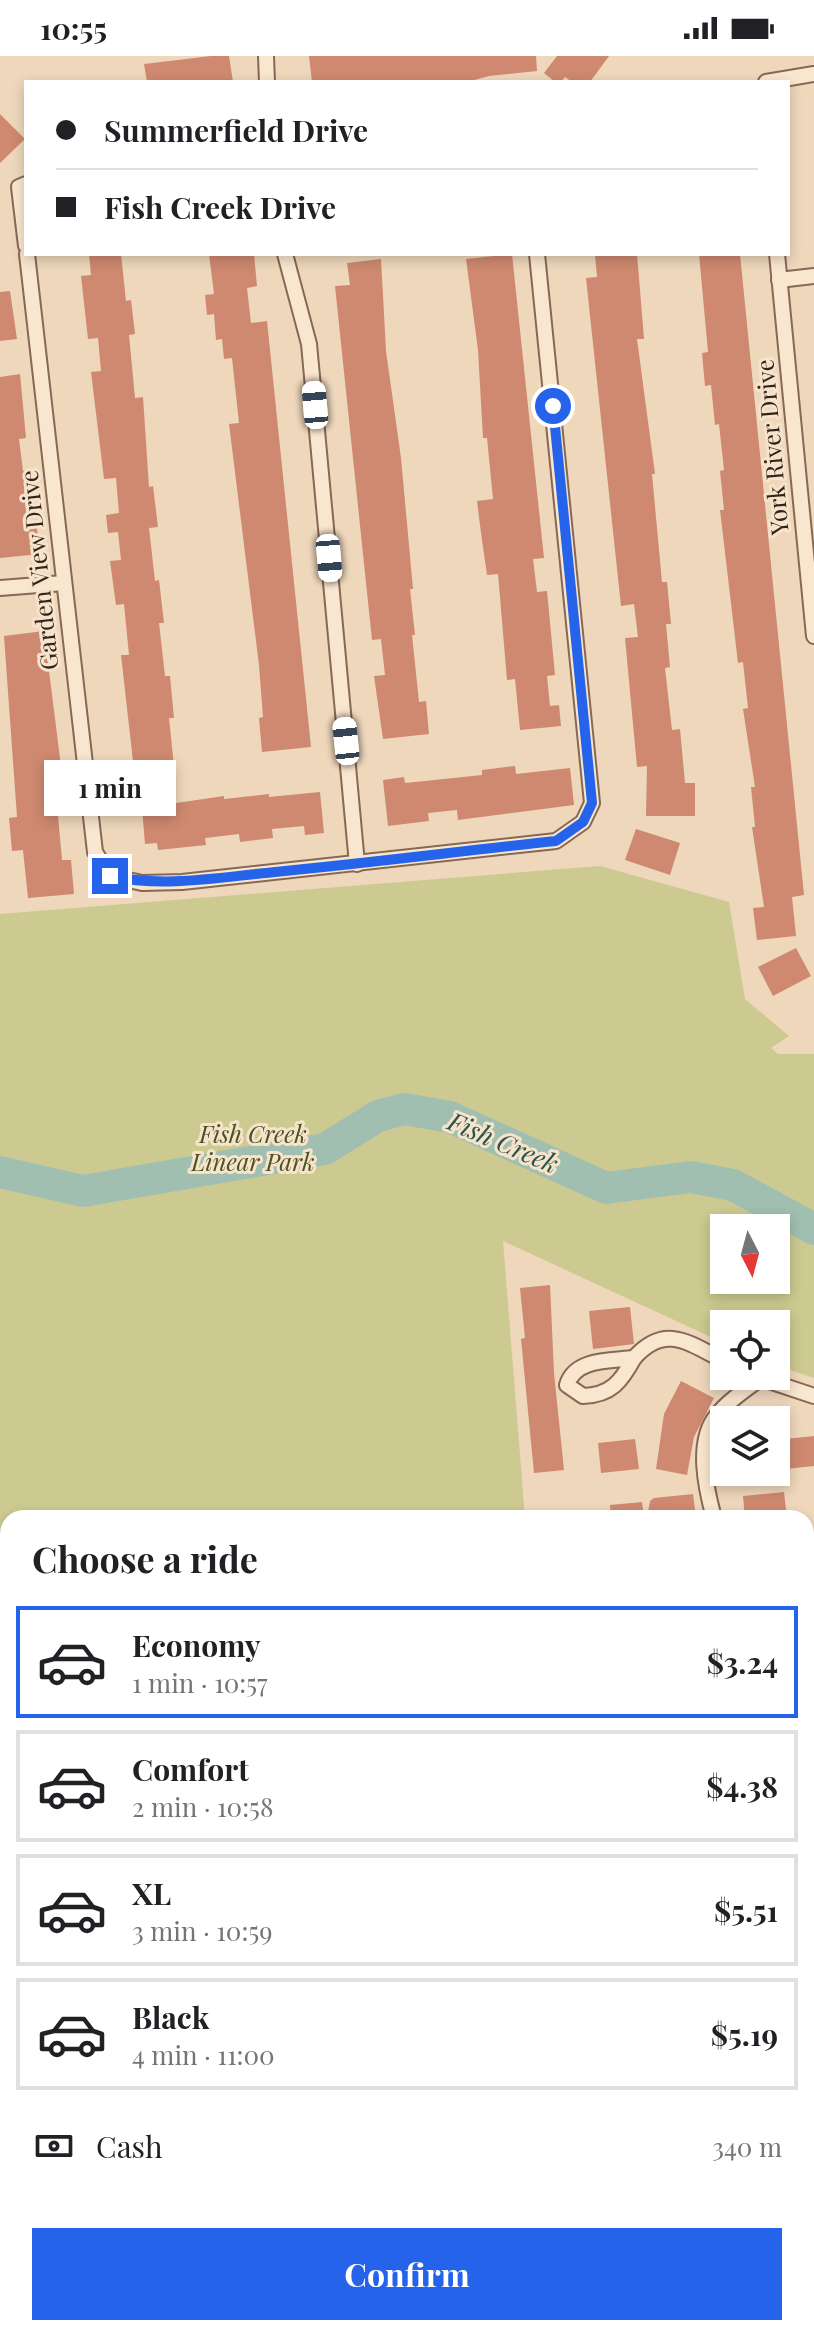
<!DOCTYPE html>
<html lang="en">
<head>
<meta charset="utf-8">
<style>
  :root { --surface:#fff; --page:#f2f2f2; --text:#202124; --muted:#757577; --line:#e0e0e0; --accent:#2563eb }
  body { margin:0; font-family:"Playfair Display",serif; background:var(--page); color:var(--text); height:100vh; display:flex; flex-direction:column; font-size:30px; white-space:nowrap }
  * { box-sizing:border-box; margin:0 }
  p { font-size:26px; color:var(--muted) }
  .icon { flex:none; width:44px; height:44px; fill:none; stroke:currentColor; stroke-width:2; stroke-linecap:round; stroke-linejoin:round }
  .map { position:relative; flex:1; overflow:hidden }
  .side { position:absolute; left:0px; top:1454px; width:814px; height:826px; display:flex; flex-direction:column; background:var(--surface); border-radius:24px 24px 0 0; box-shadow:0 4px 12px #0003 }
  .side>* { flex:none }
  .banner { position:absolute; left:24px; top:24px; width:766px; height:176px; border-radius:0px; box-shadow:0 4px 12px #0003; display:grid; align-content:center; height:176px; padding:0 32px; background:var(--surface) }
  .needle { width:52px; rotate:174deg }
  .tools { position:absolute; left:710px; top:1158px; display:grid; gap:16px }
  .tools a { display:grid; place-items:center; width:80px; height:80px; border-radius:0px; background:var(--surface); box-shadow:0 4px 12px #0003; font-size:40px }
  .end { position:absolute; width:36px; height:36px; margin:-18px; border:10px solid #2563eb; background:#fff; box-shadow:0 0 0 4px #fff }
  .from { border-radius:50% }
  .bubble { position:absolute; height:56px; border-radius:0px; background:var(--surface); box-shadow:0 4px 12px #0003; font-size:26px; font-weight:700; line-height:56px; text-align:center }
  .car { position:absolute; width:24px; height:48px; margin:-24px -12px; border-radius:10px; box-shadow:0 0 6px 2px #0007; background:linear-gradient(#fff 24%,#345 0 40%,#fff 0 76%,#345 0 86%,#fff 0) }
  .banner b { display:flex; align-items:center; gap:28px; height:76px; font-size:30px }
  .banner b+b { border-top:2px solid var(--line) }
  .banner i { width:20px; height:20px; background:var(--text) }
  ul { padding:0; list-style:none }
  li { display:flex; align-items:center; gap:24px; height:112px; margin:0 16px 12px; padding:0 16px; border:4px solid var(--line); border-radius:0px }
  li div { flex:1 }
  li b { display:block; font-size:30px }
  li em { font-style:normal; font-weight:700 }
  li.current { border-color:var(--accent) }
  li>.icon { width:72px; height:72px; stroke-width:1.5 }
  h2 { padding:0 32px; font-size:36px; line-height:96px }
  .pay { display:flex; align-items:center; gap:20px; height:88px; padding:0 32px; font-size:30px }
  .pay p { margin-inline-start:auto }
  .cta { display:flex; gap:16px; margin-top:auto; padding:16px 32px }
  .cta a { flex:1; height:92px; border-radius:0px; background:var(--accent); color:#fff; font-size:32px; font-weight:700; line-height:92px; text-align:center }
  .status { display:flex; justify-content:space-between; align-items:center; height:56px; padding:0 40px; background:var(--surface); direction:ltr }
  .status svg { height:22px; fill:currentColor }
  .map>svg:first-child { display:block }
  .green { fill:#ccca90; fill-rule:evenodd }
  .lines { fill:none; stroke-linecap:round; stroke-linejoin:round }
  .stream { stroke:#678c7e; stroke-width:5 }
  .river { stroke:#a0bfb1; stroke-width:32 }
  .building { fill:#ce8970 }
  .minor-casing { stroke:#866855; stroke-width:18 }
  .secondary-casing { stroke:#674938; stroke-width:24 }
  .minor { stroke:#f9e6ce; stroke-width:14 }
  .secondary { stroke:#f9e6ce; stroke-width:20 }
  .route { stroke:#2563eb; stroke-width:10 }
  .labels { text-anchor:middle; stroke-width:6; stroke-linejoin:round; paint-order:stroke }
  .street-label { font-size:24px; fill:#34231a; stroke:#f6e3cb }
  .park-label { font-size:24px; font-style:italic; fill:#4c5120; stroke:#f6e3cb }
  .water-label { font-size:26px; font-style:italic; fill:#29554b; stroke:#f6e3cb }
</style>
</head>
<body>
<div class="status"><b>10:55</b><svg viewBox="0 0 49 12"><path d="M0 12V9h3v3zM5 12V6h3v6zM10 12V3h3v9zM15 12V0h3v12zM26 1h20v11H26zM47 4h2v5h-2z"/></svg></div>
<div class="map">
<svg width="814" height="2279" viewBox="0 0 814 2279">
  <rect width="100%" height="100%" fill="#eed7bb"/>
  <g class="green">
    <path d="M600 810 729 846 745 943 789 980 771 992 778 998H814V1322L776 1309V1268H724V1287L503 1185 525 1462H8V1858H0V858ZM724 1172H776V1224H724Z"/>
    <path d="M0 1878 8 1904V2204H0Z"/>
  </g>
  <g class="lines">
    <path class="stream" d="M0 2272 7 2279"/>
    <path class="river" d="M0 1116 83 1135 325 1093 378 1060 404 1053 450 1061 606 1132 691 1121 733 1129 814 1173"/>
  </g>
  <g class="building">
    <path d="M211 0H229L233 26H147L144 8Z"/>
    <path d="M309 0H536L537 15 489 20 467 26H312Z"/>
    <path d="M557 0H609L590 26H572L565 21 561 26H555L544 17Z"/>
    <path d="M0 58 25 83 0 107Z"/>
    <path d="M89 198H121L126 245 131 244 135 278 129 279 135 342 143 341 149 431 153 430 158 471 149 472 155 525 159 524 164 567H159L165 620H170L174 662H169L174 710 134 714 121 599H129L124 548 116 549 110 505 121 504 118 476 108 477 106 459 119 457 116 422 104 423 91 316 101 315 98 282 88 283 81 220 91 219Z"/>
    <path d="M209 198H254L257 230 247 232 251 267 267 265 311 691 262 696 259 662 263 661 259 609 229 368 239 367 232 302 224 303 222 283 216 284 214 258 207 259 205 239 214 238Z"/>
    <path d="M512 198 544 502 533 503 537 536 547 535 555 619 547 620 550 650 559 649 561 670 520 674 515 623 507 624 498 518 487 519 481 477 477 445 493 443 487 382H483L478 294 466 203Z"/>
    <path d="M637 198 644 283H637L655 418H652L662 526H667L671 568H666L670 611 665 612 672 674 680 673 685 727H695V760H646L647 710 637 711 625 582 638 581 634 548 621 550 586 222 597 221 595 199Z"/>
    <path d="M699 198H740L804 839 792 841 796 880 757 884 753 852 764 851 752 771H755L751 731H755L743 653 748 652 743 606 738 607 720 454H724L720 415 724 414 719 368 715 369 711 329 705 330 702 297 708 296Z"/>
    <path d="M381 203 386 295 401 402 413 533H410L415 579H412L419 646 426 645 429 678 383 683 374 620 385 619 381 583 372 584 335 230 350 229 347 207Z"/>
    <path d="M10 235 17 283 0 285V236Z"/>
    <path d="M20 318 26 382 19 383 23 415 31 414 33 433 24 434 27 466 36 465 40 498 0 502V321Z"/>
    <path d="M44 575 63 726H55L62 804H71L74 838 28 842 23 794 12 795 9 762 17 761 4 580Z"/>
    <path d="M515 710 516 718 570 712 574 749 458 764 457 754 428 757 429 765 388 770 383 724 404 721 405 727 425 725 482 719V714Z"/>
    <path d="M320 736 324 777 305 779 304 770 272 773 273 782 240 786 239 778 205 782 206 789 158 794 157 787 145 788 142 752 224 740V743L269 738V741Z"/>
    <path d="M636 773 680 787 670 819 625 804Z"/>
    <path d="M796 892 811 920 773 940 758 911Z"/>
    <path d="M550 1229 554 1317 564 1414 534 1417 521 1283 525 1282 520 1232Z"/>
    <path d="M630 1251 634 1288 593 1293 589 1255Z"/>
    <path d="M681 1325 714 1342 694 1381 687 1419 656 1413 664 1358Z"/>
    <path d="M814 1380V1410L776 1414V1384Z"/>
    <path d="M635 1383 639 1413 601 1417 598 1387Z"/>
    <path d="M784 1436 787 1462H745L743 1440Z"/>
    <path d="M693 1438 696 1462H647L650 1445 654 1442Z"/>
    <path d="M642 1446 644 1462H611L610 1449Z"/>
  </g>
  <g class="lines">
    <defs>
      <g id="minor">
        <path d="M266 0 267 26"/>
        <path d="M766 26 814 18"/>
        <path d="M26 128 19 131 26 190"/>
        <path d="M27 198 95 796 110 820 142 827 182 826 556 785 583 766 592 747 537 198"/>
        <path d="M285 198 309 288 357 808"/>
        <path d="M777 198 814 580"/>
        <path d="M779 224 814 220"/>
        <path d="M0 532 64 527"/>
        <path d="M634 1302C621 1326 611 1339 583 1340L567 1329C575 1302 611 1305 634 1302Z"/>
        <path d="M634 1302C665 1267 689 1287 724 1305"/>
        <path d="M754 1320 814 1340"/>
        <path d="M714 1462C706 1433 695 1385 717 1359 728 1345 745 1334 760 1323"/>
        <path d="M806 1530 814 1529"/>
        <path d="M806 1671 814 1670"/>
        <path d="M806 1709 814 1710"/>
        <path d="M806 1903 814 1902"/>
        <path d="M806 2270 814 2273"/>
      </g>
      <g id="secondary">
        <path d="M0 2236H8"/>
        <path d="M456 2272 479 2279"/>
      </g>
    </defs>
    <use href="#minor" class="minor-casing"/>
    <use href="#secondary" class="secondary-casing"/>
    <use href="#minor" class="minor"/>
    <use href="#secondary" class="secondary"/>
  </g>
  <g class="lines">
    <path class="route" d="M110 820C165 832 220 821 275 816 369 807 462 795 556 785L583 766 592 747 553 350"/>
  </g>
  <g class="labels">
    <g class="street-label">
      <text transform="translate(773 391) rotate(-95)" y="8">York River Drive</text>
      <text transform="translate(40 514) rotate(-96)" y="8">Garden View Drive</text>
    </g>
    <g class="park-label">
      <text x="253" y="1087">Fish Creek<tspan x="253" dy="28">Linear Park</tspan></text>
    </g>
    <g class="water-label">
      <text transform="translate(503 1087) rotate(23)" y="9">Fish Creek</text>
    </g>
  </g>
</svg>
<div class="tools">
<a><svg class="needle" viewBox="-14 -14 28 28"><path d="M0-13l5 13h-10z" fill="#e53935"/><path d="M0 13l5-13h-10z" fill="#757577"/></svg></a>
<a><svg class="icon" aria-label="locate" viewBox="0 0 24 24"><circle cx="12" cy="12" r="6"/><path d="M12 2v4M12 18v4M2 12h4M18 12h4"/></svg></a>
<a><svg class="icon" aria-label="layers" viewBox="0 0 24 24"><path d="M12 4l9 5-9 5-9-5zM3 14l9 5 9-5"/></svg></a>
</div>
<i class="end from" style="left:553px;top:350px"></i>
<i class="end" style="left:110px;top:820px"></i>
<div class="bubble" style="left:44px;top:704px;width:132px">1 min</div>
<i class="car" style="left:315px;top:349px;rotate:355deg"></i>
<i class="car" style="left:329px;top:502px;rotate:175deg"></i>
<i class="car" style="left:346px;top:685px;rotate:354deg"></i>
<div class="banner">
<b><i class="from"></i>Summerfield Drive</b>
<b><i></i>Fish Creek Drive</b>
</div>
<section class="side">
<h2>Choose a ride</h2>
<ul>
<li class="current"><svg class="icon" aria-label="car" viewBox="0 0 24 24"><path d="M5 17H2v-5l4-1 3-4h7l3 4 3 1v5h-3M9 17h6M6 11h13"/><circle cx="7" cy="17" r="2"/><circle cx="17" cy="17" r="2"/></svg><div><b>Economy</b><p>1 min · 10:57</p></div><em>$3.24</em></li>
<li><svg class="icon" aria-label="car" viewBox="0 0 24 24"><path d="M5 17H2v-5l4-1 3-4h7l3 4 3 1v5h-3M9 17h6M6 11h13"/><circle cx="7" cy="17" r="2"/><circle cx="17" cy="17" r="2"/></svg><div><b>Comfort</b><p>2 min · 10:58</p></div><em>$4.38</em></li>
<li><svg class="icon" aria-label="car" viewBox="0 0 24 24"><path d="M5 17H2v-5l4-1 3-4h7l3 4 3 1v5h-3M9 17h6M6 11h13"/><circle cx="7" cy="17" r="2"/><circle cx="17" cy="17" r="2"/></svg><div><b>XL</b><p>3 min · 10:59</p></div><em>$5.51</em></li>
<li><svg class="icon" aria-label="car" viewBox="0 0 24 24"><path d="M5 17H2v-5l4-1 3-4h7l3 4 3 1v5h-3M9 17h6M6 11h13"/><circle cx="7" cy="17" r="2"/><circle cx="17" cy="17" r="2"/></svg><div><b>Black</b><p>4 min · 11:00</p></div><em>$5.19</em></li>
</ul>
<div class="pay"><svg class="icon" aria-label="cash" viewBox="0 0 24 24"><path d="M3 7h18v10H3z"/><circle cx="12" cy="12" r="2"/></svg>Cash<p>340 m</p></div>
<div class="cta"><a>Confirm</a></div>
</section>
</div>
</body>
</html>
